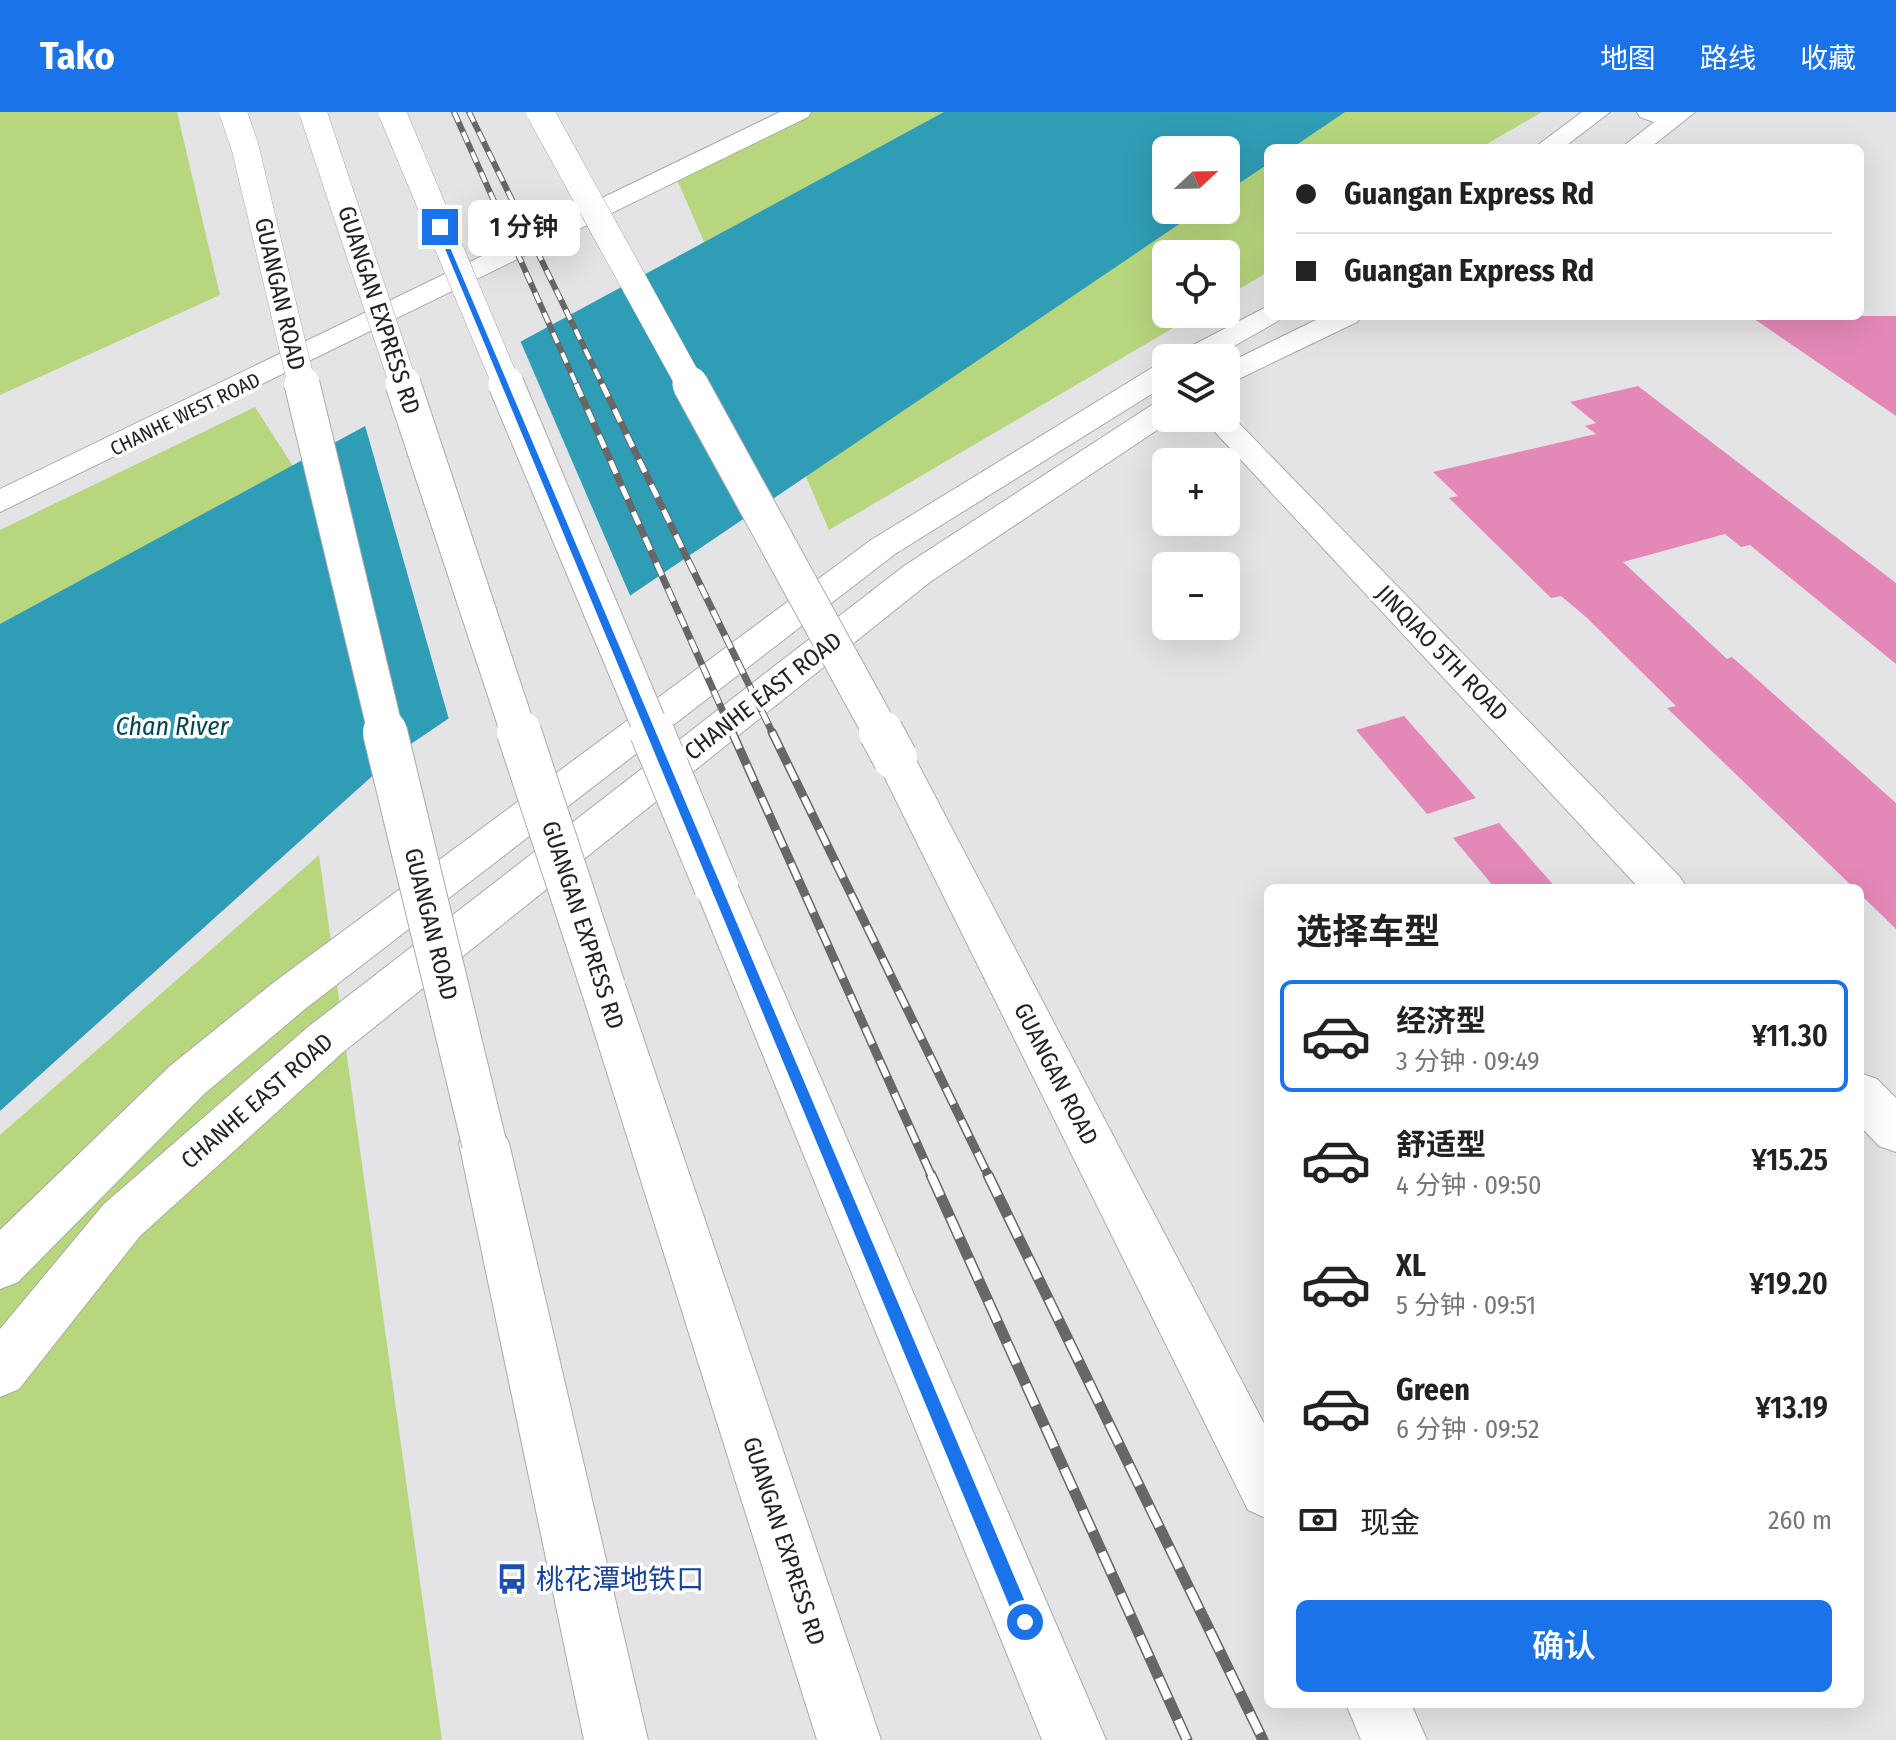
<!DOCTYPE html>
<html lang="zh">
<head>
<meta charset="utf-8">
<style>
  :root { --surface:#fff; --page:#f6f6f6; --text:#222; --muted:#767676; --line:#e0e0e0; --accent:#1a73e8 }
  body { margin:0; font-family:"Fira Sans Condensed","Noto Sans SC",sans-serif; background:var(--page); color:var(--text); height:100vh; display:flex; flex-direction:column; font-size:30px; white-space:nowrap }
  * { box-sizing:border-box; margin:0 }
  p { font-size:26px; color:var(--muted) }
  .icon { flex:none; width:44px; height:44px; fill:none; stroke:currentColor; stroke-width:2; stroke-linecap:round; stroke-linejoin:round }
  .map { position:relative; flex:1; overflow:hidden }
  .drawer { position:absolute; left:1264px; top:772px; width:600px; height:824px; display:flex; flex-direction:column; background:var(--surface); border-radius:12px; box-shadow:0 8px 32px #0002 }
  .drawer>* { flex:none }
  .hud { position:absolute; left:1264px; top:32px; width:600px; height:176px; border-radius:12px; box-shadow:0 8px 32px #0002; display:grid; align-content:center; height:176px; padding:0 32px; background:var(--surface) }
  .needle { width:52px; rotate:68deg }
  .controls { position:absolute; left:1152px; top:24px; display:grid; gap:16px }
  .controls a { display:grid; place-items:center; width:88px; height:88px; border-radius:12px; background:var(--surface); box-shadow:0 8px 32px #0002; font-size:40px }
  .end { position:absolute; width:36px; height:36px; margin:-18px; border:10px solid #1a73e8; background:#fff; box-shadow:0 0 0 4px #fff }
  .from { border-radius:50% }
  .bubble { position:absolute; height:56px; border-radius:12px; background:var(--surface); box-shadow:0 8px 32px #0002; font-size:26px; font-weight:600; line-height:56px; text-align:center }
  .hud b { display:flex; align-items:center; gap:28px; height:76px; font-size:30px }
  .hud b+b { border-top:2px solid var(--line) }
  .hud i { width:20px; height:20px; background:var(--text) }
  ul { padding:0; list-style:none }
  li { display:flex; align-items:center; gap:24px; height:112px; margin:0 16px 12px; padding:0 16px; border:4px solid transparent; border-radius:12px }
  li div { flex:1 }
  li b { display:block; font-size:30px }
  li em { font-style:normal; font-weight:600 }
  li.selected { border-color:var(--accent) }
  li>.icon { width:72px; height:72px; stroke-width:1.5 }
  h2 { padding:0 32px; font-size:36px; line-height:96px }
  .pay { display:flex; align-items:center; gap:20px; height:88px; padding:0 32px; font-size:30px }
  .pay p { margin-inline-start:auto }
  .button { display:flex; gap:16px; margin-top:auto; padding:16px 32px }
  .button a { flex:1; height:92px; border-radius:12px; background:var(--accent); color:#fff; font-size:32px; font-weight:600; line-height:92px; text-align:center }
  header { display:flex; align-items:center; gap:48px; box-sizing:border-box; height:112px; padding:0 40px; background:var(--accent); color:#fff }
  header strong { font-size:38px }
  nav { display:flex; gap:44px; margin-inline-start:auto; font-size:28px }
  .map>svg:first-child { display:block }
  .green { fill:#b8d67d; fill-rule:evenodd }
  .water { fill:#309db6 }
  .pier { fill:#e4e4e6 }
  .building { fill:#e488b8 }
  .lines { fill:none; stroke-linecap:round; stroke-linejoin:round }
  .minor-casing { stroke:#ababac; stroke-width:2 }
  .tertiary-casing { stroke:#ababac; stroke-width:2 }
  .secondary-casing { stroke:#ababac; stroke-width:2 }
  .trunk-casing { stroke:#ababac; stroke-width:2 }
  .minor { fill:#fff; fill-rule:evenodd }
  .tertiary { fill:#fff; fill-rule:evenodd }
  .secondary { fill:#fff; fill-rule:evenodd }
  .trunk { fill:#fff; fill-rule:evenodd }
  .rail-far3-casing { stroke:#676768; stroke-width:6 }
  .rail-far2-casing { stroke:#676768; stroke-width:7 }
  .rail-far1-casing { stroke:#676768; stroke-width:9 }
  .rail-casing { stroke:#676768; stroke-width:11 }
  .rail-far3 { stroke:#fff; stroke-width:4; stroke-dasharray:11; stroke-linecap:butt }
  .rail-far2 { stroke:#fff; stroke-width:5; stroke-dasharray:14; stroke-linecap:butt }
  .rail-far1 { stroke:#fff; stroke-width:6; stroke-dasharray:18; stroke-linecap:butt }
  .rail { stroke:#fff; stroke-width:8; stroke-dasharray:23; stroke-linecap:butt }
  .secondary-bridge-far2-casing { stroke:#ababac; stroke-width:28; stroke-linecap:butt }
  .secondary-bridge-far1-casing { stroke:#ababac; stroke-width:37; stroke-linecap:butt }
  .secondary-bridge-casing { stroke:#ababac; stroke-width:46; stroke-linecap:butt }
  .trunk-bridge-far2-casing { stroke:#ababac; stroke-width:28; stroke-linecap:butt }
  .trunk-bridge-far1-casing { stroke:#ababac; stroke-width:37; stroke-linecap:butt }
  .trunk-bridge-casing { stroke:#ababac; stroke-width:46; stroke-linecap:butt }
  .secondary-bridge-far2 { stroke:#fff; stroke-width:27 }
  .secondary-bridge-far1 { stroke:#fff; stroke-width:35 }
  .secondary-bridge { stroke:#fff; stroke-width:44 }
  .trunk-bridge-far2 { stroke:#fff; stroke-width:27 }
  .trunk-bridge-far1 { stroke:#fff; stroke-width:35 }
  .trunk-bridge { stroke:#fff; stroke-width:44 }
  .route { fill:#1a73e8 }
  .labels { text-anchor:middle; stroke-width:7; stroke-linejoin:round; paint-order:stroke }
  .far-street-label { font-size:20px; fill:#232324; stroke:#fff }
  .street-label { font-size:24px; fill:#232324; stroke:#fff }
  .water-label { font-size:26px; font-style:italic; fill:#044553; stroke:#fff }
  .near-transit-label { font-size:28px; fill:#164399; stroke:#fff; text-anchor:start }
</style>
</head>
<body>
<header>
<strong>Tako</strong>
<nav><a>地图</a><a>路线</a><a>收藏</a></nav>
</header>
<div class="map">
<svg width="1896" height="1628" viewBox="0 0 1896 1628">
  <rect width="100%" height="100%" fill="#e4e4e6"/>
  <g class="green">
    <path d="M0 0H177L220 183 0 283Z"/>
    <path d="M798 0H1542L1480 36H1268V160L1226 185V142H1166V202H1197L829 418 675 63ZM1166 38H1226V98H1166Z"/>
    <path d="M255 295 298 362 0 515V418Z"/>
    <path d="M319 743 442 1628H0V1023Z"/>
  </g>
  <path class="water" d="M944 0H1345L1292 36H1268V52L1226 80V38H1166V98H1200L399 640 0 999V512Z"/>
  <path class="pier" d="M519 226 632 488 450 611 364 310Z"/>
  <g class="building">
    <path d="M1750 204H1896V304Z"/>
    <path d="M1638 274 1896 471V552L1750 433 1741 435 1725 422 1623 450 1727 547 1732 545 1896 691V817L1860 782V776H1854L1667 596 1676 594 1586 505 1561 484 1551 486 1449 386 1458 384 1433 360 1596 322 1585 314 1596 311 1570 290Z"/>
    <path d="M1404 604 1476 686 1427 702 1356 618Z"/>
    <path d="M1499 711 1556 776H1495L1453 726Z"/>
  </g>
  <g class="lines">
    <defs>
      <path id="minor" d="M1637 0H1670L1683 9 1671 16 1640 5Z"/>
      <g id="tertiary">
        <path d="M1226 298 1680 765 1687 776H1639L1202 306H1226Z"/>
        <path d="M1860 961 1877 967 1896 986V1040L1879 1034 1860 1014Z"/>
      </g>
      <g id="secondary">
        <path d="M780 0H811L808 5 0 400V377Z"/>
        <path d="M1582 0H1610L1563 36H1534Z"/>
        <path d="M1667 0H1695L1650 36H1621Z"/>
        <path d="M1268 194V204H1282L1278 209 1213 246H1176L1180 240Z"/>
        <path d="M1324 204H1362L1357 210 1226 273V252Z"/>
        <path d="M1166 251V273L895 442 305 897 204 982 18 1170 0 1177V1118L170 954 273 871 871 428 1155 254Z"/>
        <path d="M1166 289V306H1175L930 470 342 941 140 1124 19 1277 0 1285V1217L104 1092 308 915 904 454 1155 291Z"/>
        <path d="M895 632 909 636 915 646 1268 1319V1407L1248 1398 875 646 881 636Z"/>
        <path d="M484 1010 501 1016 509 1031 648 1628H584L459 1031 467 1016Z"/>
        <path d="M1346 1592H1411L1427 1628H1361Z"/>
      </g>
      <g id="trunk">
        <path d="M716 758 731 763 738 774 1106 1628H1042L694 774 701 763Z"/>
        <path d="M603 857 619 862 626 875 881 1628H817L580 875 587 862Z"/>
      </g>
    </defs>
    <use href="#minor" class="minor-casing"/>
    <use href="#tertiary" class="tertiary-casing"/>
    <use href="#secondary" class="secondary-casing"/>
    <use href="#trunk" class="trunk-casing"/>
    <use href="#minor" class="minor"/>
    <use href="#tertiary" class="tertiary"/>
    <use href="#secondary" class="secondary"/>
    <use href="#trunk" class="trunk"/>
    <defs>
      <g id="rail-far3">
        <path d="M454 0 577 274"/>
        <path d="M469 0 603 274"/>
      </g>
      <g id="rail-far2">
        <path d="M576 272 733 622"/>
        <path d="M602 272 773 622"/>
      </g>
      <g id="rail-far1">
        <path d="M732 620 932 1065"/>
        <path d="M772 620 989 1065"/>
      </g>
      <g id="rail">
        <path d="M931 1063 1187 1628"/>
        <path d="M988 1063 1263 1628"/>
      </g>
    </defs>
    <use href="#rail-far3" class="rail-far3-casing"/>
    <use href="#rail-far2" class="rail-far2-casing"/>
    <use href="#rail-far1" class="rail-far1-casing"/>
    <use href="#rail" class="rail-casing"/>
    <use href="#rail-far3" class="rail-far3"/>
    <use href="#rail-far2" class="rail-far2"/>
    <use href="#rail-far1" class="rail-far1"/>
    <use href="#rail" class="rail"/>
    <defs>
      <g id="secondary-bridge-far2">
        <path d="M233 0 245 35 302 274"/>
        <path d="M540 0 691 274"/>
      </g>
      <g id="secondary-bridge-far1">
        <path d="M302 272 386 622"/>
        <path d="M690 272 882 622"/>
      </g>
      <g id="secondary-bridge">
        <path d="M385 620 484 1031"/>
        <path d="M881 620 895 646"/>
      </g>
      <g id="trunk-bridge-far2">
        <path d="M313 0 404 274"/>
        <path d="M392 0 507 274"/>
      </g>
      <g id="trunk-bridge-far1">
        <path d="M403 272 519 622"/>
        <path d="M506 272 653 622"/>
      </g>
      <g id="trunk-bridge">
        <path d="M519 620 603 875"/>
        <path d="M652 620 716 774"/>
      </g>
    </defs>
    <use href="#secondary-bridge-far2" class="secondary-bridge-far2-casing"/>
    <use href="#secondary-bridge-far1" class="secondary-bridge-far1-casing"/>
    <use href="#secondary-bridge" class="secondary-bridge-casing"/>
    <use href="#trunk-bridge-far2" class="trunk-bridge-far2-casing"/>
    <use href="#trunk-bridge-far1" class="trunk-bridge-far1-casing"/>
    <use href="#trunk-bridge" class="trunk-bridge-casing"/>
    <use href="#secondary-bridge-far2" class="secondary-bridge-far2"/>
    <use href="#secondary-bridge-far1" class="secondary-bridge-far1"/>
    <use href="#secondary-bridge" class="secondary-bridge"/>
    <use href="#trunk-bridge-far2" class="trunk-bridge-far2"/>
    <use href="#trunk-bridge-far1" class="trunk-bridge-far1"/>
    <use href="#trunk-bridge" class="trunk-bridge"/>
  </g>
  <path class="route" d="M440 112 1031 1504V1517H1019L436 115Z"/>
  <defs>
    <symbol id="bus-bare" viewBox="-9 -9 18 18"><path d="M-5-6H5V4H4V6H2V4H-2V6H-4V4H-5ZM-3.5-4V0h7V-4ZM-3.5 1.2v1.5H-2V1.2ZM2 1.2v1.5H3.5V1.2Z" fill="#1a4fb4" stroke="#fff" stroke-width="2.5" paint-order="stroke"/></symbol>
  </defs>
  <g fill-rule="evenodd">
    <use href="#bus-bare" x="490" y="1445" width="44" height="44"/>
  </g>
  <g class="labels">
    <g class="far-street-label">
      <text transform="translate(185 302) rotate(-26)" y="7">CHANHE WEST ROAD</text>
    </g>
    <g class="street-label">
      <text transform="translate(280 182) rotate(77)" y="8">GUANGAN ROAD</text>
      <text transform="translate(379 198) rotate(72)" y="8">GUANGAN EXPRESS RD</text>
      <text transform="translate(1442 541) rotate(46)" y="8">JINQIAO 5TH ROAD</text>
      <text transform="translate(763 584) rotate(-38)" y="8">CHANHE EAST ROAD</text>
      <text transform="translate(431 812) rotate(76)" y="8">GUANGAN ROAD</text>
      <text transform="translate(583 813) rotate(72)" y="8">GUANGAN EXPRESS RD</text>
      <text transform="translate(1056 962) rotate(63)" y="8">GUANGAN ROAD</text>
      <text transform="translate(257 989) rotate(-41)" y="8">CHANHE EAST ROAD</text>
      <text transform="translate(784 1429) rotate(72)" y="8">GUANGAN EXPRESS RD</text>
    </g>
    <g class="water-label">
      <text x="172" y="623">Chan River</text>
    </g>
    <g class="near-transit-label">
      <text x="536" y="1477">桃花潭地铁口</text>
    </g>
  </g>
</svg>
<div class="controls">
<a><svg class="needle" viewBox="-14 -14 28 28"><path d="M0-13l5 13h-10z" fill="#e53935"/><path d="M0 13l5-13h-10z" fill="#767676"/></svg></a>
<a><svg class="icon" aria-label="locate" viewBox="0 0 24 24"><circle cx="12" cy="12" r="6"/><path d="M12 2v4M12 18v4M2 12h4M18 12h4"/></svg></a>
<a><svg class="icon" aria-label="layers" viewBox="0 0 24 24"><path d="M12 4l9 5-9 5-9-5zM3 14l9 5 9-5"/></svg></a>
<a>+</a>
<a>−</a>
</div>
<i class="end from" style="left:1025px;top:1510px"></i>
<i class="end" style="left:440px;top:115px"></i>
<div class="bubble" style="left:468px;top:88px;width:112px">1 分钟</div>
<div class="hud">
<b><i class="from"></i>Guangan Express Rd</b>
<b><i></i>Guangan Express Rd</b>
</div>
<section class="drawer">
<h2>选择车型</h2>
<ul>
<li class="selected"><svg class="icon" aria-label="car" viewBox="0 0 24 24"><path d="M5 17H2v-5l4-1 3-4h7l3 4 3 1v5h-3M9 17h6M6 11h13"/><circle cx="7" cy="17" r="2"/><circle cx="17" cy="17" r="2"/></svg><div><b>经济型</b><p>3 分钟 · 09:49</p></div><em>¥11.30</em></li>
<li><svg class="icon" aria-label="car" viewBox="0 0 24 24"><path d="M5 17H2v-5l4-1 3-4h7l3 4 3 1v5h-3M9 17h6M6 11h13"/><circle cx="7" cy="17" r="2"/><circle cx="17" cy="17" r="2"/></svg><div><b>舒适型</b><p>4 分钟 · 09:50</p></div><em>¥15.25</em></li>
<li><svg class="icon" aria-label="car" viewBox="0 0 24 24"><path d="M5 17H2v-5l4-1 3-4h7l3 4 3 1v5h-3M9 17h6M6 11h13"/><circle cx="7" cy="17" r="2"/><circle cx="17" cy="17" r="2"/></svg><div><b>XL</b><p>5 分钟 · 09:51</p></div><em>¥19.20</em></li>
<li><svg class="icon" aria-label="car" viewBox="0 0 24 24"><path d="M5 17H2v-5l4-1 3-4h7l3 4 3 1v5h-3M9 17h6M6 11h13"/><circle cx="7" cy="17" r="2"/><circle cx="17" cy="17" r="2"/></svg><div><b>Green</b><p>6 分钟 · 09:52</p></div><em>¥13.19</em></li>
</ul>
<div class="pay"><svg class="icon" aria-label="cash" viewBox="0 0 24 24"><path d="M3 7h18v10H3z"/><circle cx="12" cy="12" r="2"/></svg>现金<p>260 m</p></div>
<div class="button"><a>确认</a></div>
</section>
</div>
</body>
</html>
